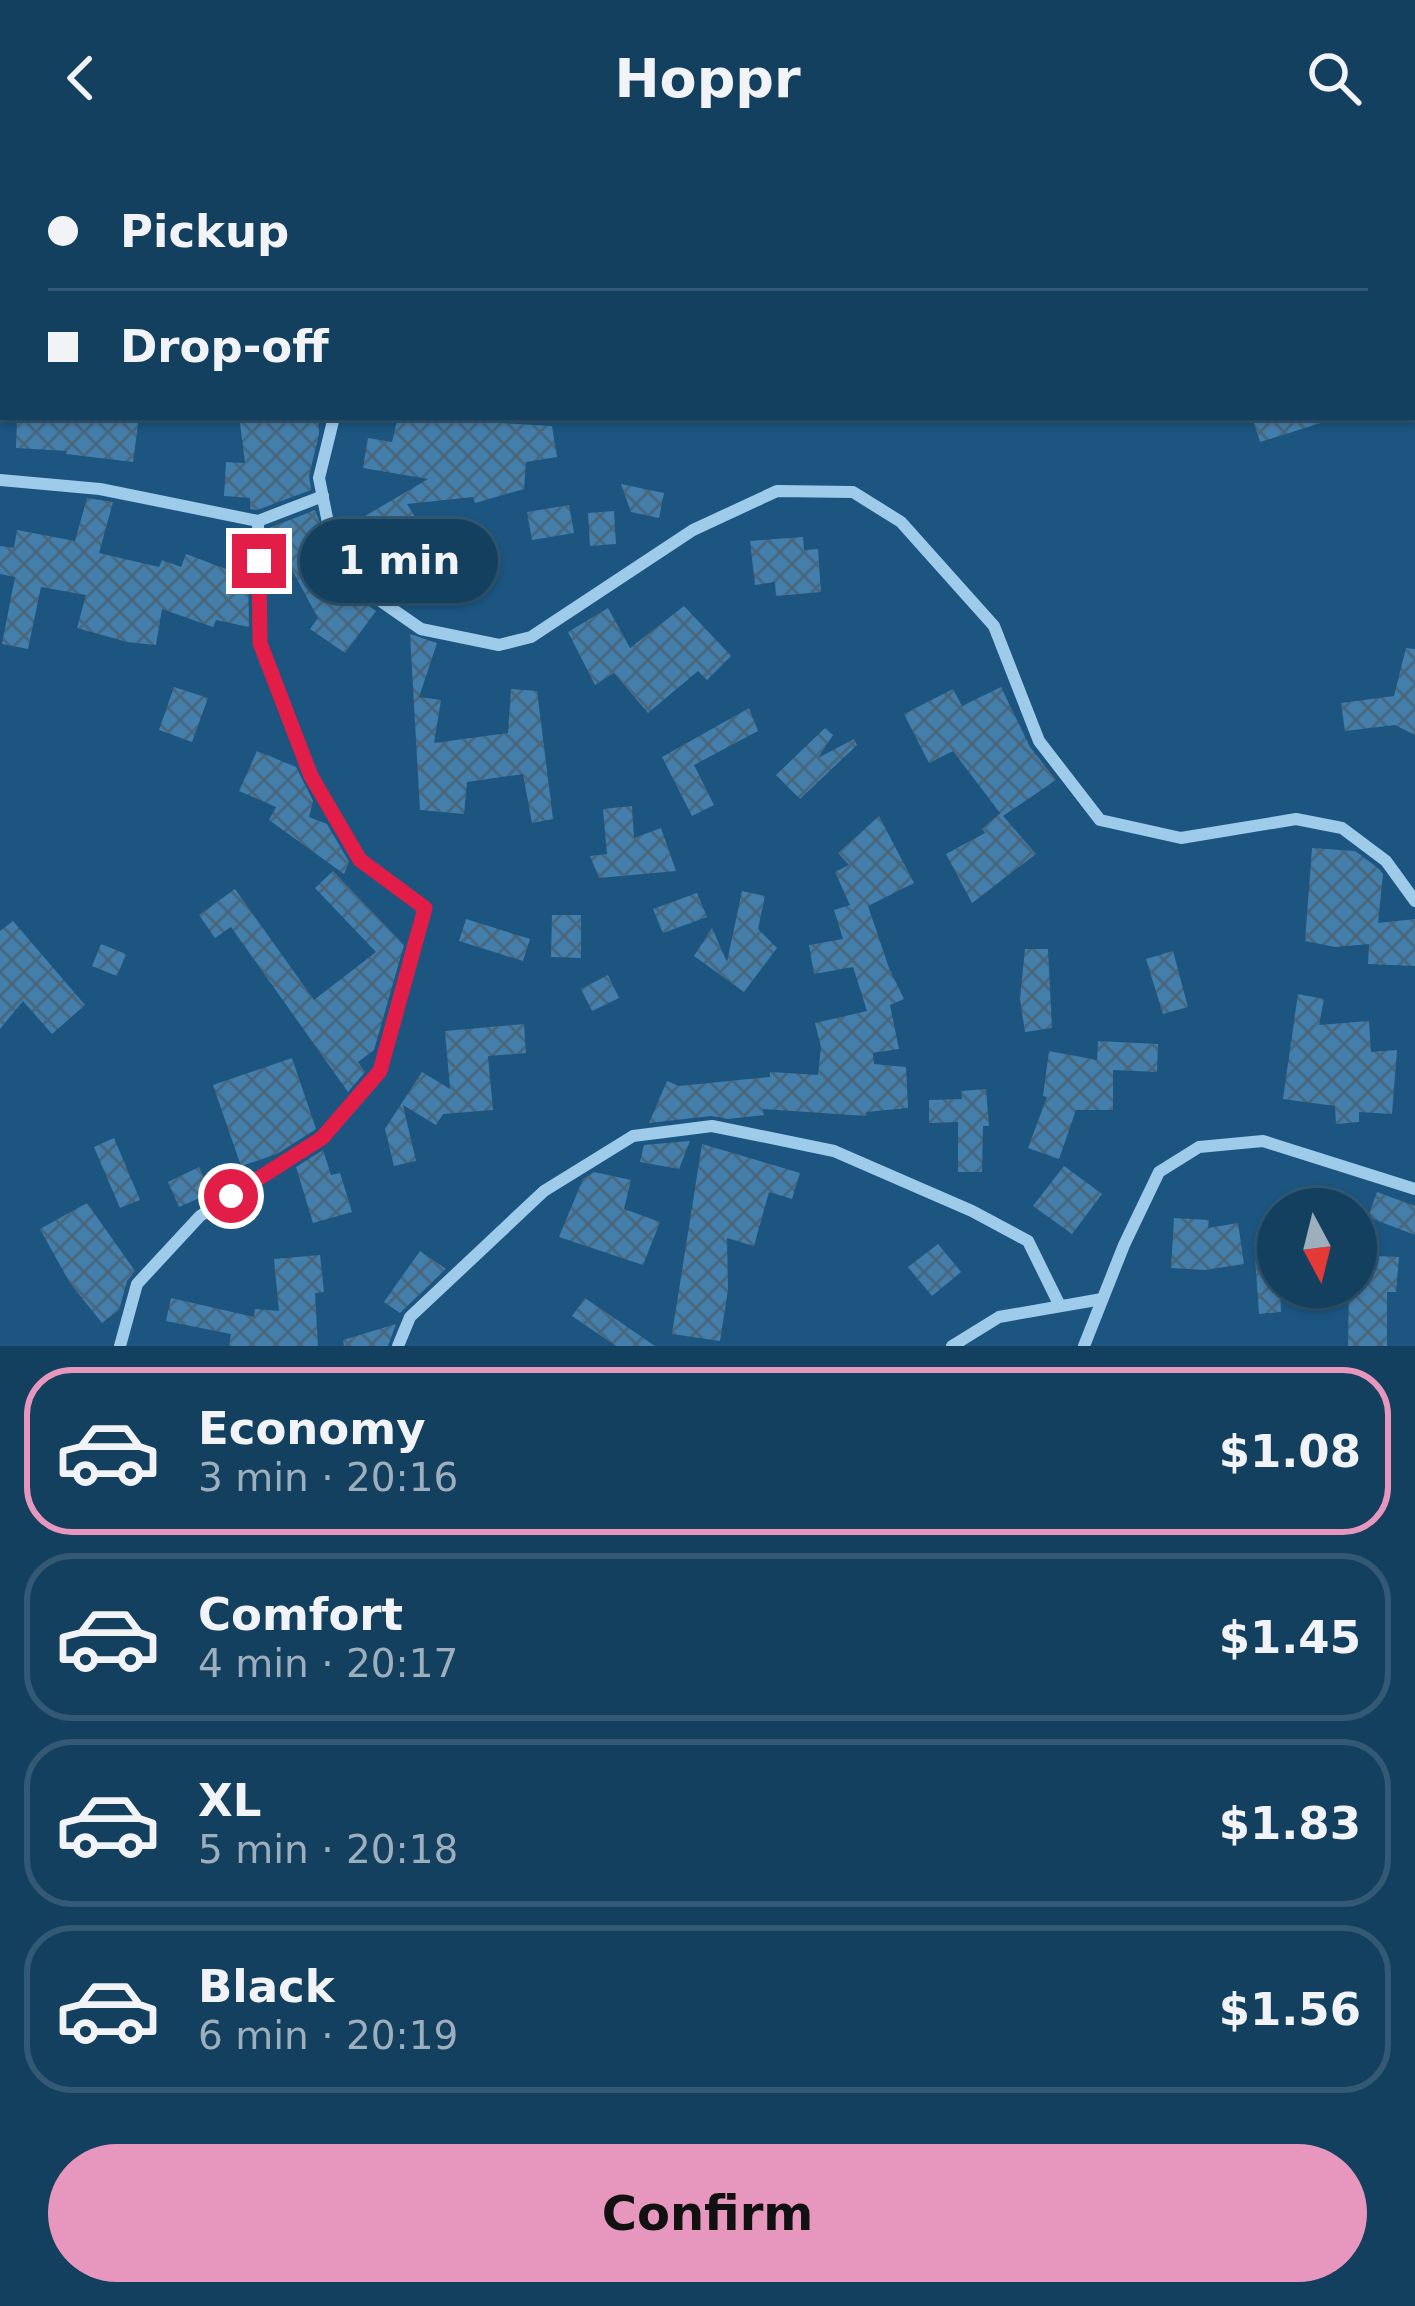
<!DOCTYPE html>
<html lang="en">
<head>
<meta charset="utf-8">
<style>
  :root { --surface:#144060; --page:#1d4766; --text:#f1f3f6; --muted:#9dafbd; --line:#335975; --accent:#e797bd }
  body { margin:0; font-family:"DejaVu Sans",sans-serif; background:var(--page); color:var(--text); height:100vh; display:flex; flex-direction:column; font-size:45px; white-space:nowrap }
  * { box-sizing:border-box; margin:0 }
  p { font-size:39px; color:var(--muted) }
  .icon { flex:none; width:66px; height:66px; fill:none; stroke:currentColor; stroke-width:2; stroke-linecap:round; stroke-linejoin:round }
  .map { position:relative; height:1190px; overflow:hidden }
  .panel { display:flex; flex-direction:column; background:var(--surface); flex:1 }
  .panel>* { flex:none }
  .guide { position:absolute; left:0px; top:0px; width:1416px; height:264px; box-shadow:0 3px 9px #0004,0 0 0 3px var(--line); display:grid; align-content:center; height:264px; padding:0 48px; background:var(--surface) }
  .needle { width:78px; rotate:173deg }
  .controls { position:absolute; left:1257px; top:1032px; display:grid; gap:24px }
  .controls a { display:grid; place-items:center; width:120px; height:120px; border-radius:50%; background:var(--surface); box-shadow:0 3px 9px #0004,0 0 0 3px var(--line); font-size:60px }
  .end { position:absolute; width:54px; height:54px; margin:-27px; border:15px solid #e11d48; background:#fff; box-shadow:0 0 0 6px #fff }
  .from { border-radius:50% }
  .bubble { position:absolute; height:84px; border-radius:42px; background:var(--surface); box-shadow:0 3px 9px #0004,0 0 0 3px var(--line); font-size:39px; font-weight:700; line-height:84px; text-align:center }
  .guide b { display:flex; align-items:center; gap:42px; height:114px; font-size:45px }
  .guide b+b { border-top:3px solid var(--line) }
  .guide i { width:30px; height:30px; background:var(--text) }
  ul { padding:21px 0 0; list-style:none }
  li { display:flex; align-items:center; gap:36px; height:168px; margin:0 24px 18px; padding:0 24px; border:6px solid var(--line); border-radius:48px }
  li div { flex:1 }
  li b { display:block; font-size:45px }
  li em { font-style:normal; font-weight:700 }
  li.selected { border-color:var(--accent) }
  li>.icon { width:108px; height:108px; stroke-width:1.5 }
  .button { display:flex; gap:24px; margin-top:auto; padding:24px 48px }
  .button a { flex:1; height:138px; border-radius:72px; background:var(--accent); color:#111; font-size:48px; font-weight:700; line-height:138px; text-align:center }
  header { display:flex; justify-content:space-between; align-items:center; height:156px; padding:0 48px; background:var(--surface); font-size:54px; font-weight:700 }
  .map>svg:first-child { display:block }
  .building { fill:url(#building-cross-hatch) }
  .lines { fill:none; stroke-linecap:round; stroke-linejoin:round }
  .minor { stroke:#9fcbea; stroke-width:12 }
  .secondary { stroke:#cae4f7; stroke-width:24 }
  .route { stroke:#e11d48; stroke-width:15 }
</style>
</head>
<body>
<header><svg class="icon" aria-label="back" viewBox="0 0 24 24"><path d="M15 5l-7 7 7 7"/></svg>Hoppr<svg class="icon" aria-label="search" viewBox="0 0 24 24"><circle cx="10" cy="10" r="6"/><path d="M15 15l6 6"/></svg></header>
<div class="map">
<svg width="1415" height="1190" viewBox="0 0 1415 1190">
  <defs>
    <pattern id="building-cross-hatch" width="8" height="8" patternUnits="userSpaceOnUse" patternTransform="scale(3)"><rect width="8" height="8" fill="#447fab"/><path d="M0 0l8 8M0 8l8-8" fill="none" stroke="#486880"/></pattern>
  </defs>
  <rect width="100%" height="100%" fill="#1b5580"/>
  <g class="building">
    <path d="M17 261H139L133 306 66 298 67 295 16 292Z"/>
    <path d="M274 261H318L319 278 309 320 311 334 257 354 250 353V342L224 340 226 306 245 307 240 267Z"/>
    <path d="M398 261 552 270 557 301 526 306 524 333 475 347 473 341 407 348 415 361 355 396 351 388 355 366 428 323 363 312 368 282 392 286Z"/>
    <path d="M1252 261H1323L1324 266 1260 286Z"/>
    <path d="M621 328 664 337 659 362 631 356Z"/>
    <path d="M87 342 113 346 99 397 159 411 162 404 181 411 186 398 234 416 237 402 248 404 249 471 216 464 213 471 162 453 156 489 127 486 77 472 86 439 41 431 28 493 2 488 15 421 0 418V390L14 392 17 374 75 385Z"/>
    <path d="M569 349 574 377 532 384 527 356Z"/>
    <path d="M315 354 333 399 336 436 343 437 345 423 355 440 376 455 345 497 310 473 318 462 273 379 269 402V372Z"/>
    <path d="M614 355 616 388 590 390 588 357Z"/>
    <path d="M803 381 804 394 818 393 821 436 776 440 775 426 755 429 750 385Z"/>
    <path d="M684 450 731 500 707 524 698 515 648 557 614 517 595 529 568 476 608 452 630 492Z"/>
    <path d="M410 478 437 487 419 541 441 544 434 587 508 577 511 533 537 535 553 663 532 667 523 618 467 626 464 658 420 654Z"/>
    <path d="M1406 492 1415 493V579L1395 569 1345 575 1341 547 1394 540Z"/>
    <path d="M174 531 208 542 192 586 159 574Z"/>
    <path d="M1001 531 1030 591 1056 624 1003 660 1036 698 972 747 946 698 985 677 982 673 1000 657 953 595 929 607 904 558 953 533 962 550Z"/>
    <path d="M749 552 758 575 694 609 714 649 692 660 662 601Z"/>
    <path d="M825 572 833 579 818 602 854 583 857 589 800 643 776 619Z"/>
    <path d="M257 595 296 611 313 645 309 661 327 668 349 706 344 718 269 664 276 651 239 635Z"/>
    <path d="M632 650 634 682 661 672 676 715 599 722 590 700 607 698 603 653Z"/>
    <path d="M879 660 914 727 868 750 889 812 904 843 890 849 899 893 873 897 874 908 906 911 908 952 867 956 866 960 763 953 764 959 728 963 711 960 649 967 667 925 679 930 770 921V916L818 919 821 891 815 867 867 855 853 811 814 818 809 789 843 783 834 754 850 749 835 716 849 709 838 697Z"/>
    <path d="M1312 692 1355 695 1378 712 1383 718 1378 767 1415 763V810L1368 808 1369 788 1335 791 1305 785Z"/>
    <path d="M333 715 404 789 374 894 358 906 365 916 348 936 231 771 215 782 199 759 235 733 314 844 376 796 315 732Z"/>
    <path d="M742 735 765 740 758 773 777 792 744 836 694 800 712 772 727 806Z"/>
    <path d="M697 737 707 761 663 777 653 753Z"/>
    <path d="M552 759H581V802L551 801Z"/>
    <path d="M466 763 530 783 523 805 459 785Z"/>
    <path d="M13 765 85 849 52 878 23 845 0 873V775Z"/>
    <path d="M101 788 126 798 117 820 92 810Z"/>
    <path d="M1025 793H1048L1052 872 1025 876 1020 843Z"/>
    <path d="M1173 795 1188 851 1163 858 1146 803Z"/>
    <path d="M608 819 619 842 592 855 581 833Z"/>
    <path d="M1298 838 1324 843 1319 869 1369 865 1371 896 1397 894 1392 958 1359 956V966L1336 968 1335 950 1283 943Z"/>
    <path d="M524 868 526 897 488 900 493 954 443 958 436 969 403 949 416 1005 394 1010 385 973 422 916 450 933 445 875Z"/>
    <path d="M1098 885 1158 888 1157 916 1113 914V954H1076L1059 1003 1028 992 1047 941 1043 940 1049 895 1097 904Z"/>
    <path d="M292 902 316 973 277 998 241 1010 213 929Z"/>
    <path d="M986 933 989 970H983L982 1016H958V966L929 967V944L962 943 961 935Z"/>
    <path d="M114 982 140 1044 120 1052 94 991Z"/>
    <path d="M690 985 679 1013 640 1006 644 989Z"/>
    <path d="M702 988 800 1017 792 1043 769 1036 754 1090 727 1082 728 1134 720 1185 672 1178Z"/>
    <path d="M323 994 331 1019 340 1017 352 1056 313 1067 296 1011Z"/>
    <path d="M1064 1010 1102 1038 1072 1078 1033 1050Z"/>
    <path d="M199 1011 211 1037 179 1051 168 1026Z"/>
    <path d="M594 1016 631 1024 624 1053 660 1066 643 1109 559 1081 583 1023Z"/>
    <path d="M1377 1036 1415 1050V1079L1368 1061Z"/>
    <path d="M87 1047 135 1115 127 1125 119 1154 102 1167 70 1127 40 1073Z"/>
    <path d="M1174 1062 1209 1064 1208 1072 1238 1067 1244 1108 1205 1114 1171 1112Z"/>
    <path d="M1278 1079 1281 1156 1259 1158 1254 1087Z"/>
    <path d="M938 1088 961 1116 932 1140 908 1111Z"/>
    <path d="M420 1095 446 1113 400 1157 384 1146Z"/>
    <path d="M320 1099 324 1136 315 1137 318 1190H229L231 1178 166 1165 171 1142 254 1161 255 1153 279 1155 274 1103Z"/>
    <path d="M1356 1099 1399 1101 1396 1136H1387V1190H1348L1349 1131H1356Z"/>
    <path d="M585 1142 655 1190H616L572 1160Z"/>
    <path d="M396 1168 388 1190H344L343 1184Z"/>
  </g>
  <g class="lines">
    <g class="minor">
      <path d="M337 0V3"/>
      <path d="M0 80 3 81"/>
      <path d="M334 261 319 322 328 367 362 432 421 473 499 489 531 481 693 374 777 335 853 336 901 366 994 470 1039 585 1100 664 1181 682 1296 663 1342 672 1386 705 1415 745"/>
      <path d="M0 324 100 333 258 365 323 340"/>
      <path d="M120 1190 137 1128 200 1060 322 982 379 915 425 752 360 704 311 620 260 487 258 365"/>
      <path d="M398 1190 410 1161 544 1035 633 980 712 970 834 995 972 1055 1028 1085 1060 1150"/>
      <path d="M952 1190 999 1161 1102 1143"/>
      <path d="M1084 1190 1124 1089 1159 1016 1199 991 1263 985 1415 1033"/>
    </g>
    <g class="secondary">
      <path d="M1155 0 1164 3"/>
      <path d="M1413 86H1415"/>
    </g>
  </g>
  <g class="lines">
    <path class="route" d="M231 1040 322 982 380 915 425 752 360 704 311 620 260 487 259 405"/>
  </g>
</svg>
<div class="controls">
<a><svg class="needle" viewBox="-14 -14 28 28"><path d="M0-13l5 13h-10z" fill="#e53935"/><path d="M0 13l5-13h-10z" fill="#9dafbd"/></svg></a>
</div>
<i class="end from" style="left:231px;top:1040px"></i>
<i class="end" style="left:259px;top:405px"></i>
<div class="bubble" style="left:300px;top:363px;width:198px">1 min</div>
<div class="guide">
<b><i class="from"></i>Pickup</b>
<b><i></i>Drop-off</b>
</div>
</div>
<section class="panel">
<ul>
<li class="selected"><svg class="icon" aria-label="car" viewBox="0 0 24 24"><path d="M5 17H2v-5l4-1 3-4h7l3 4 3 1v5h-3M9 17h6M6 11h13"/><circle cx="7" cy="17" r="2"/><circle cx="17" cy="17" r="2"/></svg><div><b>Economy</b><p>3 min · 20:16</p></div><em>$1.08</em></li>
<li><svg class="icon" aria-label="car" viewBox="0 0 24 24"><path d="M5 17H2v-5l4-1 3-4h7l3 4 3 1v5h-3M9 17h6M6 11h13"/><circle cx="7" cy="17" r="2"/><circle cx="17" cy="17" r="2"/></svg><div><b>Comfort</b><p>4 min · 20:17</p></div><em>$1.45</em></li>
<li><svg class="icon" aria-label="car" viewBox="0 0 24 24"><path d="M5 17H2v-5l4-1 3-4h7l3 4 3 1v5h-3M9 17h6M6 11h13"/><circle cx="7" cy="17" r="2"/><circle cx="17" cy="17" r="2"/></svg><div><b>XL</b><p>5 min · 20:18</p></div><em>$1.83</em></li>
<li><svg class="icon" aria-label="car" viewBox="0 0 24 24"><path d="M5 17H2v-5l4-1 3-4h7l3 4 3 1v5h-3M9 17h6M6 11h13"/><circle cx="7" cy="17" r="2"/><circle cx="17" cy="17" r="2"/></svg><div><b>Black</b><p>6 min · 20:19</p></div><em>$1.56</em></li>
</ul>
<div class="button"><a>Confirm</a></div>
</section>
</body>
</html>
